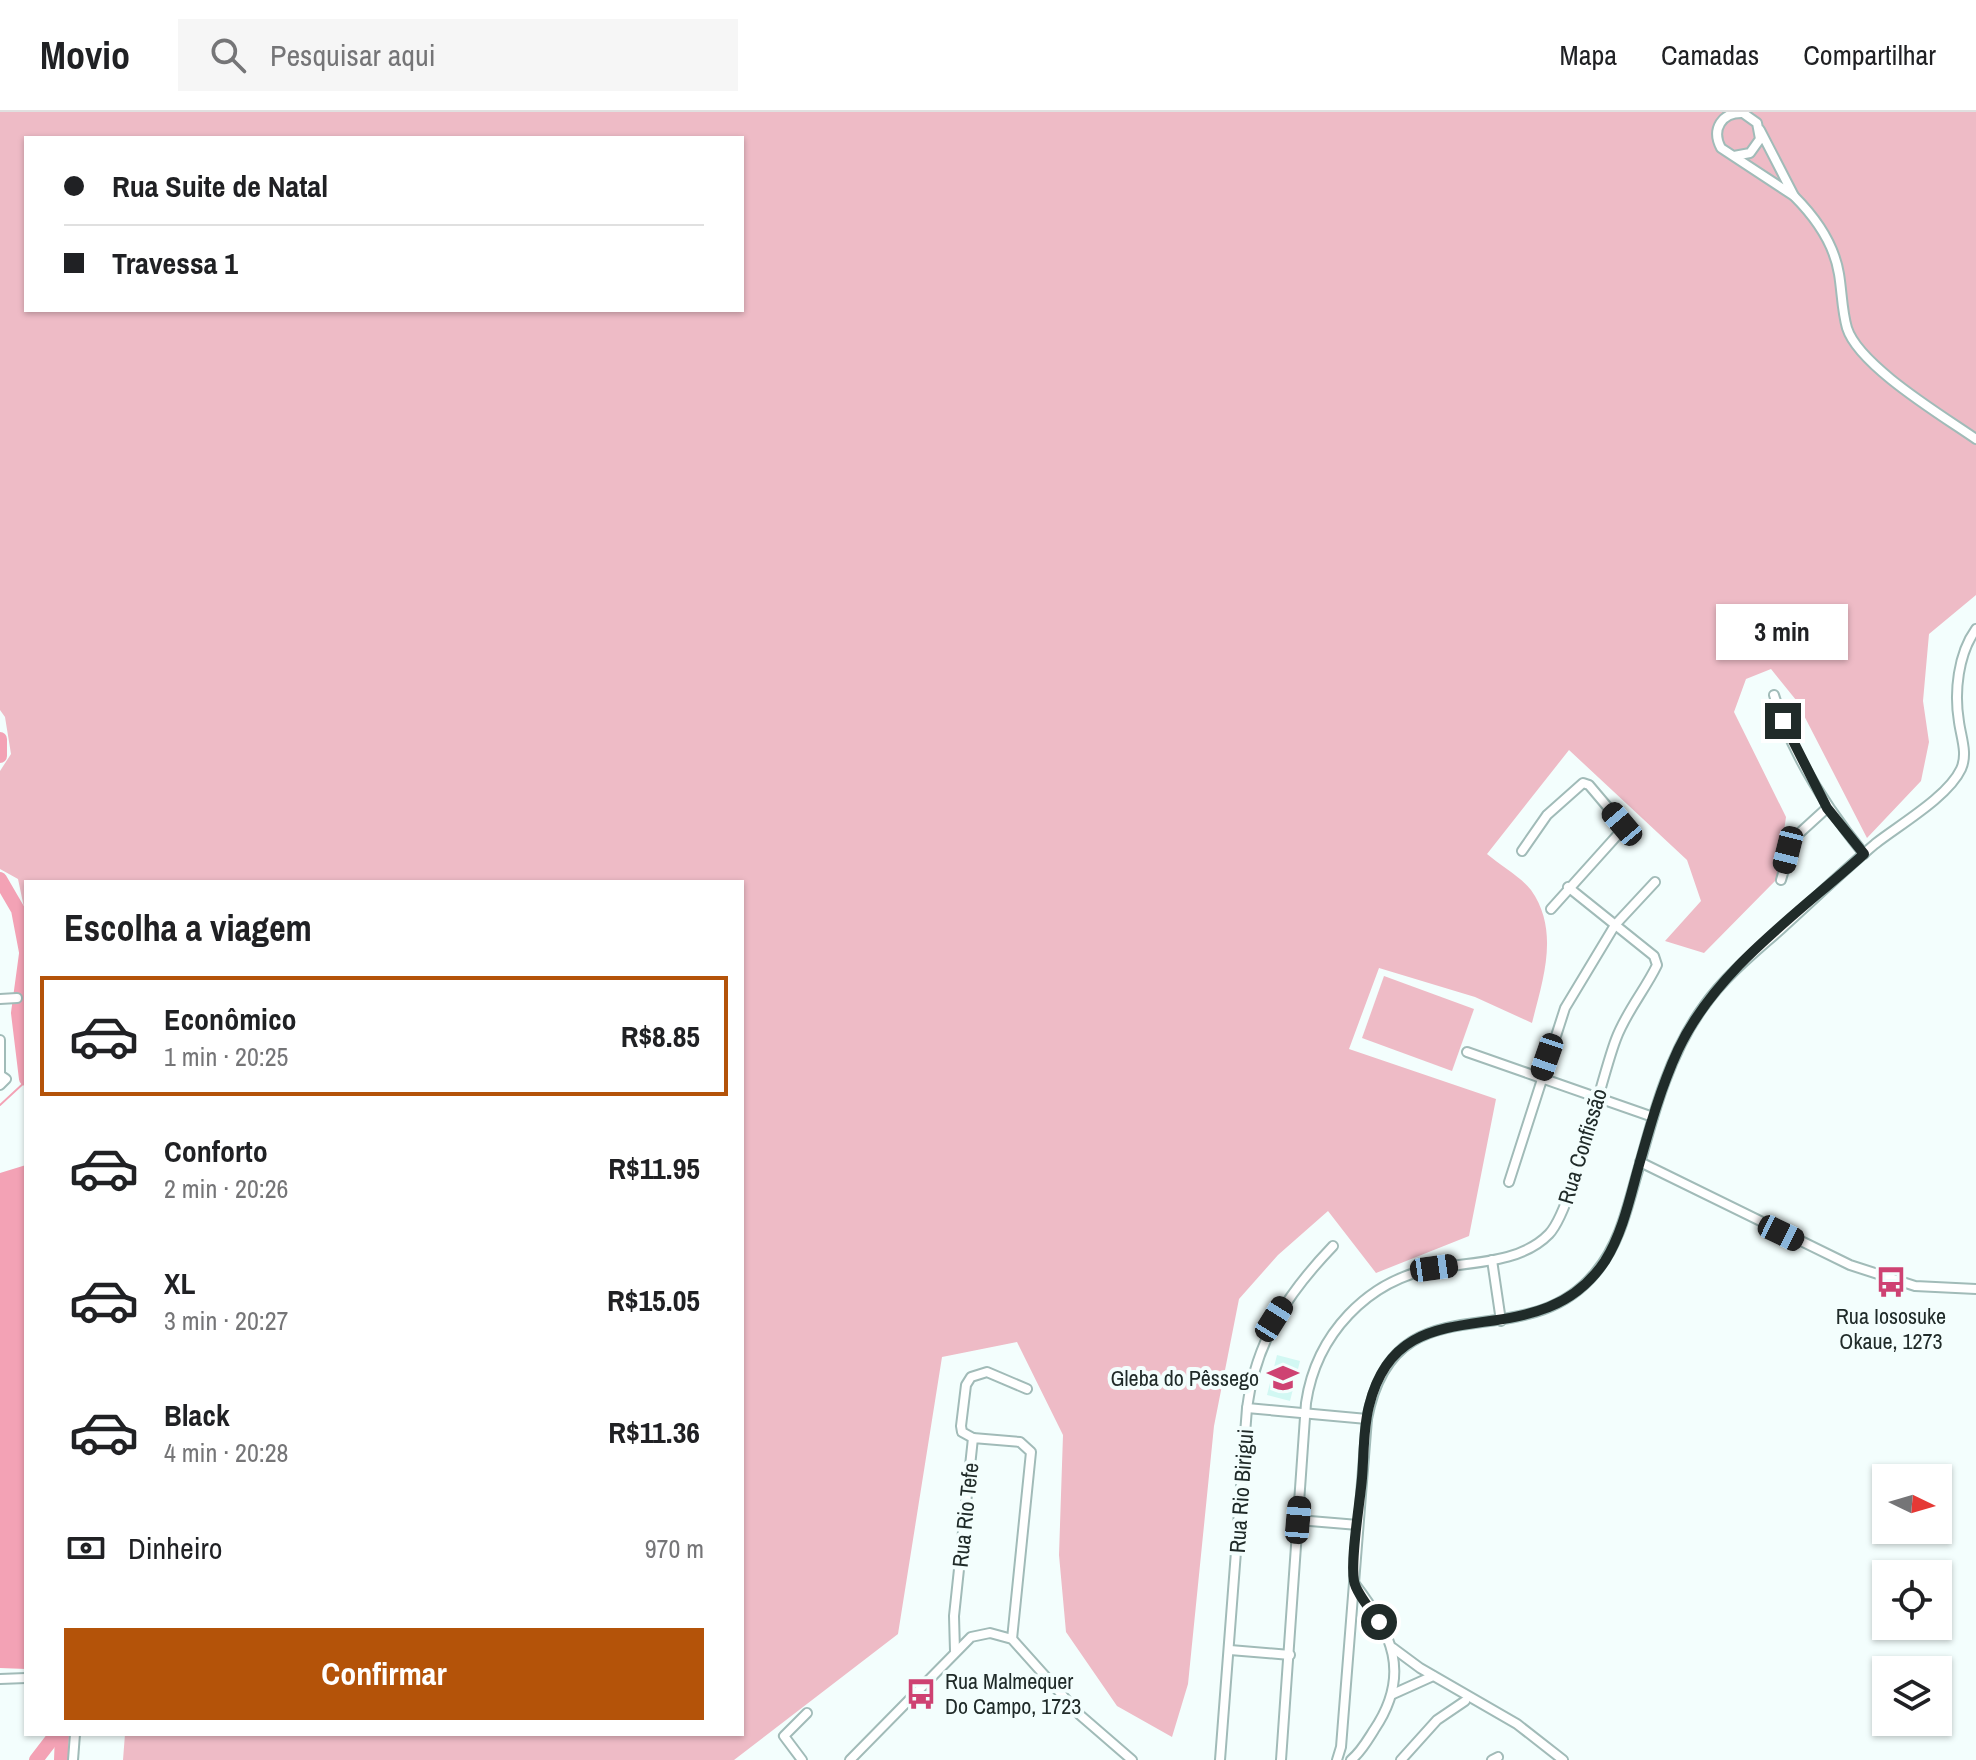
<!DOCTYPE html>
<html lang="pt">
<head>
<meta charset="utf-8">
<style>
  :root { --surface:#fff; --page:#f6f6f6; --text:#202124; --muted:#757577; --line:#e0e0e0; --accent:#b45309 }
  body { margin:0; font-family:"Archivo Narrow",sans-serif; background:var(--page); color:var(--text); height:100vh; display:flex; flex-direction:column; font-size:30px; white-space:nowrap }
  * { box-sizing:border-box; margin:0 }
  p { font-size:26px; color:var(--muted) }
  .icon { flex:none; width:44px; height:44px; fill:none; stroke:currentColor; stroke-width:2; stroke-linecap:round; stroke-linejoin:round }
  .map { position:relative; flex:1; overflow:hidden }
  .drawer { position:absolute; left:24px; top:768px; width:720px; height:856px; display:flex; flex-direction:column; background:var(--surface); border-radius:0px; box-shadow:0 2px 6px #0004 }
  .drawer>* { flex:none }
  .top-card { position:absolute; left:24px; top:24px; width:720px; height:176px; border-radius:0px; box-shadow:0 2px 6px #0004; display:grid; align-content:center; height:176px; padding:0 40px; background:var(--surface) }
  .needle { width:52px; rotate:95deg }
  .controls { position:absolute; left:1872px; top:1352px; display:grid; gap:16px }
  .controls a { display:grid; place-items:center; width:80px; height:80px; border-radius:0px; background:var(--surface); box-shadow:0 2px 6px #0004; font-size:40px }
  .end { position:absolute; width:36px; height:36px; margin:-18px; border:10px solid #202b29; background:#fff; box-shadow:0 0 0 4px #fff }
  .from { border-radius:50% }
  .bubble { position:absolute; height:56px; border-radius:0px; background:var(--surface); box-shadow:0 2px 6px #0004; font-size:26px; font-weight:800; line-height:56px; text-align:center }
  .car { position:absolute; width:24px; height:48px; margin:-24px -12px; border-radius:10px; box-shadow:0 0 6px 2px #0007; background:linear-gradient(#222 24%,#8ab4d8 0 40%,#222 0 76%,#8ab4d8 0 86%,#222 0) }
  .top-card b { display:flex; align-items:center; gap:28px; height:76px; font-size:30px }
  .top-card b+b { border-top:2px solid var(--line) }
  .top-card i { width:20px; height:20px; background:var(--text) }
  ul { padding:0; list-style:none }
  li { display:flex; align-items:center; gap:24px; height:120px; margin:0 16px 12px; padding:0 24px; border:4px solid transparent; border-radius:0px }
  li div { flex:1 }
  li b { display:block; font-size:30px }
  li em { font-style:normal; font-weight:800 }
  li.active { border-color:var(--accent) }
  li>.icon { width:72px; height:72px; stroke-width:1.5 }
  h2 { padding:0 40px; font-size:36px; line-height:96px }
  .pay { display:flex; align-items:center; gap:20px; height:88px; padding:0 40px; font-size:30px }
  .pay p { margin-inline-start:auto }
  .button { display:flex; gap:16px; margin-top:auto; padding:16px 40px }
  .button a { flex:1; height:92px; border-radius:0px; background:var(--accent); color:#fff; font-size:32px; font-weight:800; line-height:92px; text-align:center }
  header { display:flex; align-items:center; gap:48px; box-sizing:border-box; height:112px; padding:0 40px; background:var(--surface); border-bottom:2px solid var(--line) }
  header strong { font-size:38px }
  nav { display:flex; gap:44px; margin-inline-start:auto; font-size:28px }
  .search { width:560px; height:72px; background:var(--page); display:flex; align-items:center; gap:20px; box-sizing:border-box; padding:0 28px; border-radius:0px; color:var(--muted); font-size:30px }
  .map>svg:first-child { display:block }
  .built { fill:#d2f8f3 }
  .green { fill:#eebbc6; fill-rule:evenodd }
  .water { fill:#f3a2b5 }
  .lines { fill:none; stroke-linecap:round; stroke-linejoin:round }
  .stream { stroke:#f3a2b5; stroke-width:2 }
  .river { stroke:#f3a2b5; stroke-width:14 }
  .minor-casing { stroke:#a1bbb8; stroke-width:12 }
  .minor { stroke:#fff; stroke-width:8 }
  .route { stroke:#202b29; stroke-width:10 }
  .labels { text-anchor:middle; stroke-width:8; stroke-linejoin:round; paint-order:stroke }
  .street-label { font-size:22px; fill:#202b29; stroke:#f3fefd }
  .poi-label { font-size:22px; fill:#202b29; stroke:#f3fefd }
</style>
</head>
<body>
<header>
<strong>Movio</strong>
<div class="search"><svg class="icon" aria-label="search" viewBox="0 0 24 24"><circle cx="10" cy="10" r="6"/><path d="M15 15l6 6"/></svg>Pesquisar aqui</div>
<nav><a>Mapa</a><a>Camadas</a><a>Compartilhar</a></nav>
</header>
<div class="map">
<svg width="1976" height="1648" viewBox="0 0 1976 1648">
  <rect width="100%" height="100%" fill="#f3fefd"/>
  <path class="built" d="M1277 1243 1300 1249 1290 1289 1267 1283Z"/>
  <g class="green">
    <path d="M0 0H1976V483L1929 522 1923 589 1929 630 1921 669 1867 726 1796 588 1771 557 1746 567 1734 600 1786 705 1777 767 1704 841 1665 829 1701 789 1687 748 1569 638 1487 742C1500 753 1521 765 1531 778 1560 819 1543 867 1532 911L1475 885 1379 856 1349 937 1496 987 1469 1124 1376 1161 1328 1099 1278 1143 1239 1187 1214 1314 1188 1572 1172 1625 1117 1594 1066 1520 1059 1443 1063 1323 1017 1230 942 1245 898 1522 734 1648H123L125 1622H742V770H26V805L18 767 0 757V659L11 642 5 605 0 598ZM26 26H742V198H26Z"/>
    <path d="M1384 864 1474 897 1452 959 1362 926Z"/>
  </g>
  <path class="water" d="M26 1053V1557L0 1556V1061Z"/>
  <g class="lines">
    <path class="stream" d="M0 993 26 969"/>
    <g class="river">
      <path d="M0 627V644"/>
      <path d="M0 767 18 798 26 840"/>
      <path d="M26 842 18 901 26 967"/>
      <path d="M36 1648 56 1622"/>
      <path d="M61 1648 62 1622"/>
    </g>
    <defs>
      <g id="minor">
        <path d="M1734 44 1750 41 1760 27 1757 11 1743 1C1722 0 1711 17 1721 36L1794 84 1760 18"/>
        <path d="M1794 84C1816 106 1834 131 1839 162 1842 180 1842 199 1847 216 1859 254 1943 304 1976 327"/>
        <path d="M1774 583C1791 642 1826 695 1864 742"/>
        <path d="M1522 739 1547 703 1583 671 1589 673 1622 712V718L1551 797"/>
        <path d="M1781 768 1793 727 1827 696"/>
        <path d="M0 887 17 886"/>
        <path d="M0 928V963L6 967 0 973"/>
        <path d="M1467 940 1653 1005"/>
        <path d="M1640 1050 1850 1153 1915 1174 1976 1177"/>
        <path d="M1509 1070 1565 896 1615 813 1655 770"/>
        <path d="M1492 1148 1501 1209"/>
        <path d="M1247 1296 1367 1307"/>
        <path d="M973 1326 962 1320 961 1314 966 1273 971 1265 987 1260 1027 1277"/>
        <path d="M1298 1408 1358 1413"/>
        <path d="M1393 1536 1420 1556 1517 1612 1563 1648"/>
        <path d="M1230 1538 1290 1543"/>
        <path d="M955 1539 954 1504 973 1326 1020 1330 1031 1340 1012 1527"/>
        <path d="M0 1567 26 1566"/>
        <path d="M1393 1582 1433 1564"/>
        <path d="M73 1648 75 1622"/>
        <path d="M802 1648 784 1624 807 1601"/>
        <path d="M850 1648 971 1525 990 1521 1012 1527 1080 1603 1132 1648"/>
        <path d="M1220 1648 1247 1296C1256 1229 1287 1182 1333 1134"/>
        <path d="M1281 1648 1306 1291C1316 1223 1367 1168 1435 1156 1473 1150 1521 1151 1549 1122 1573 1097 1600 968 1616 927 1626 900 1645 878 1657 853L1654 844 1568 775"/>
        <path d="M1337 1648 1341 1635 1367 1307C1395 1160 1523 1251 1596 1160 1621 1130 1628 1092 1639 1055 1654 1000 1670 940 1704 894 1725 864 1754 841 1781 817 1812 789 1843 759 1875 732 1899 713 1948 685 1961 657 1968 642 1961 625 1959 610 1954 580 1958 542 1976 517"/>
        <path d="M1351 1648C1361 1640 1367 1629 1374 1618 1412 1562 1392 1521 1354 1471"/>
        <path d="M1401 1648 1437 1608 1465 1589"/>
        <path d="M1492 1648 1498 1645"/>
      </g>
    </defs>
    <use href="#minor" class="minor-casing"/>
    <use href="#minor" class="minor"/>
  </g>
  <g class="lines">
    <path class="route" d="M1379 1510C1372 1499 1356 1481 1354 1469 1350 1447 1360 1391 1362 1366 1364 1343 1363 1317 1369 1294 1401 1163 1536 1253 1605 1149 1623 1120 1630 1085 1639 1053 1650 1014 1661 975 1678 938 1716 857 1799 801 1864 742L1827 696 1783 609"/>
  </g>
  <defs>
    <symbol id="bus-bare" viewBox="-9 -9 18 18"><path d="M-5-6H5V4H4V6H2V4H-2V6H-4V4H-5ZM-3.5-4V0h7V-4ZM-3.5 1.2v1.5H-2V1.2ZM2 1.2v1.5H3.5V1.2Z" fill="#ce4272" stroke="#f3fefd" stroke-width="2.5" paint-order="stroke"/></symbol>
    <symbol id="school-bare" viewBox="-9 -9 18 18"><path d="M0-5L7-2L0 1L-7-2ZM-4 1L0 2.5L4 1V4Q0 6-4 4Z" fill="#ce4272" stroke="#f3fefd" stroke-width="2.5" paint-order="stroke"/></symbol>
  </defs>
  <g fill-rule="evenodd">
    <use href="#bus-bare" x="1869" y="1148" width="44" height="44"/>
    <use href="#school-bare" x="1261" y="1244" width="44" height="44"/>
    <use href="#bus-bare" x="899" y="1560" width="44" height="44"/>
  </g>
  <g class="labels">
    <g class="street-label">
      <text transform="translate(1582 1034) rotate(-73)" y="8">Rua Confissão</text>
      <text transform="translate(1241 1379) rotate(-86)" y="8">Rua Rio Birigui</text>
      <text transform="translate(965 1403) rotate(-84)" y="8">Rua Rio Tefe</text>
    </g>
    <g class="poi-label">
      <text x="1891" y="1212">Rua Iososuke<tspan x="1891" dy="25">Okaue, 1273</tspan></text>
      <text x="1259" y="1274" text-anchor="end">Gleba do Pêssego</text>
      <text x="945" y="1577" text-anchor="start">Rua Malmequer<tspan x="945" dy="25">Do Campo, 1723</tspan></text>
    </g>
  </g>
</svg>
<div class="controls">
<a><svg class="needle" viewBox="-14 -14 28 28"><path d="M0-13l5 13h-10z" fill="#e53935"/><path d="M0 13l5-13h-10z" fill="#757577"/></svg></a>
<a><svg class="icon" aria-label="locate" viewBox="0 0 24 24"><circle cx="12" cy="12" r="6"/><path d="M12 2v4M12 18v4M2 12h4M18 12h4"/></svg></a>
<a><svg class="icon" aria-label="layers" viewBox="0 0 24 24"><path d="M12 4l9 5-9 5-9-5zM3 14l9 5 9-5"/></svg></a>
</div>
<i class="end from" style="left:1379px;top:1510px"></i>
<i class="end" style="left:1783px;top:609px"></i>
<div class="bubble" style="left:1716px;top:492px;width:132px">3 min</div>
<i class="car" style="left:1622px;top:712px;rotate:320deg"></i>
<i class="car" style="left:1788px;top:738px;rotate:194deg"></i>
<i class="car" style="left:1547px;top:945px;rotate:199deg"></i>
<i class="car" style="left:1781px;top:1121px;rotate:116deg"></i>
<i class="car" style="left:1434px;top:1156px;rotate:82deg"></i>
<i class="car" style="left:1274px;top:1207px;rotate:32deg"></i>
<i class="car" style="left:1298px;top:1408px;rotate:5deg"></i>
<div class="top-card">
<b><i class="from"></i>Rua Suite de Natal</b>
<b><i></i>Travessa 1</b>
</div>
<section class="drawer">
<h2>Escolha a viagem</h2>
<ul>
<li class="active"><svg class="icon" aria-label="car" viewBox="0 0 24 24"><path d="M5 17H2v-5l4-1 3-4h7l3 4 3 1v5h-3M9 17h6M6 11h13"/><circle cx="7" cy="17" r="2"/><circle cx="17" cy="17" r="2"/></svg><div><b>Econômico</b><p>1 min · 20:25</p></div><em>R$8.85</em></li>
<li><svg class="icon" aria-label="car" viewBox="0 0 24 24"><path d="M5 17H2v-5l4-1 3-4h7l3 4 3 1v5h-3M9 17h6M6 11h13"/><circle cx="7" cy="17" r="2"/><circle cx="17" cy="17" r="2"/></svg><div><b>Conforto</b><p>2 min · 20:26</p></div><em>R$11.95</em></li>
<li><svg class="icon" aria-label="car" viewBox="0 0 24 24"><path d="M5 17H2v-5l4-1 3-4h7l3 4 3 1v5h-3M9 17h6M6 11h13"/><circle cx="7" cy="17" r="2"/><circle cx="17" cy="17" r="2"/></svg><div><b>XL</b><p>3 min · 20:27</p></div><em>R$15.05</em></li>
<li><svg class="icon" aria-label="car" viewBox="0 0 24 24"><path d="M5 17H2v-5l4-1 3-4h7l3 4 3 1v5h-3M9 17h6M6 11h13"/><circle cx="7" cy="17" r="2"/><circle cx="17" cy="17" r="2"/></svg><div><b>Black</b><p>4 min · 20:28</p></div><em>R$11.36</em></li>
</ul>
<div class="pay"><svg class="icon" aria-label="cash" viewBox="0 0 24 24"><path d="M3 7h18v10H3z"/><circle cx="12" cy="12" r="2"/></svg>Dinheiro<p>970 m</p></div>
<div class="button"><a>Confirmar</a></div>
</section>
</div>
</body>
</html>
